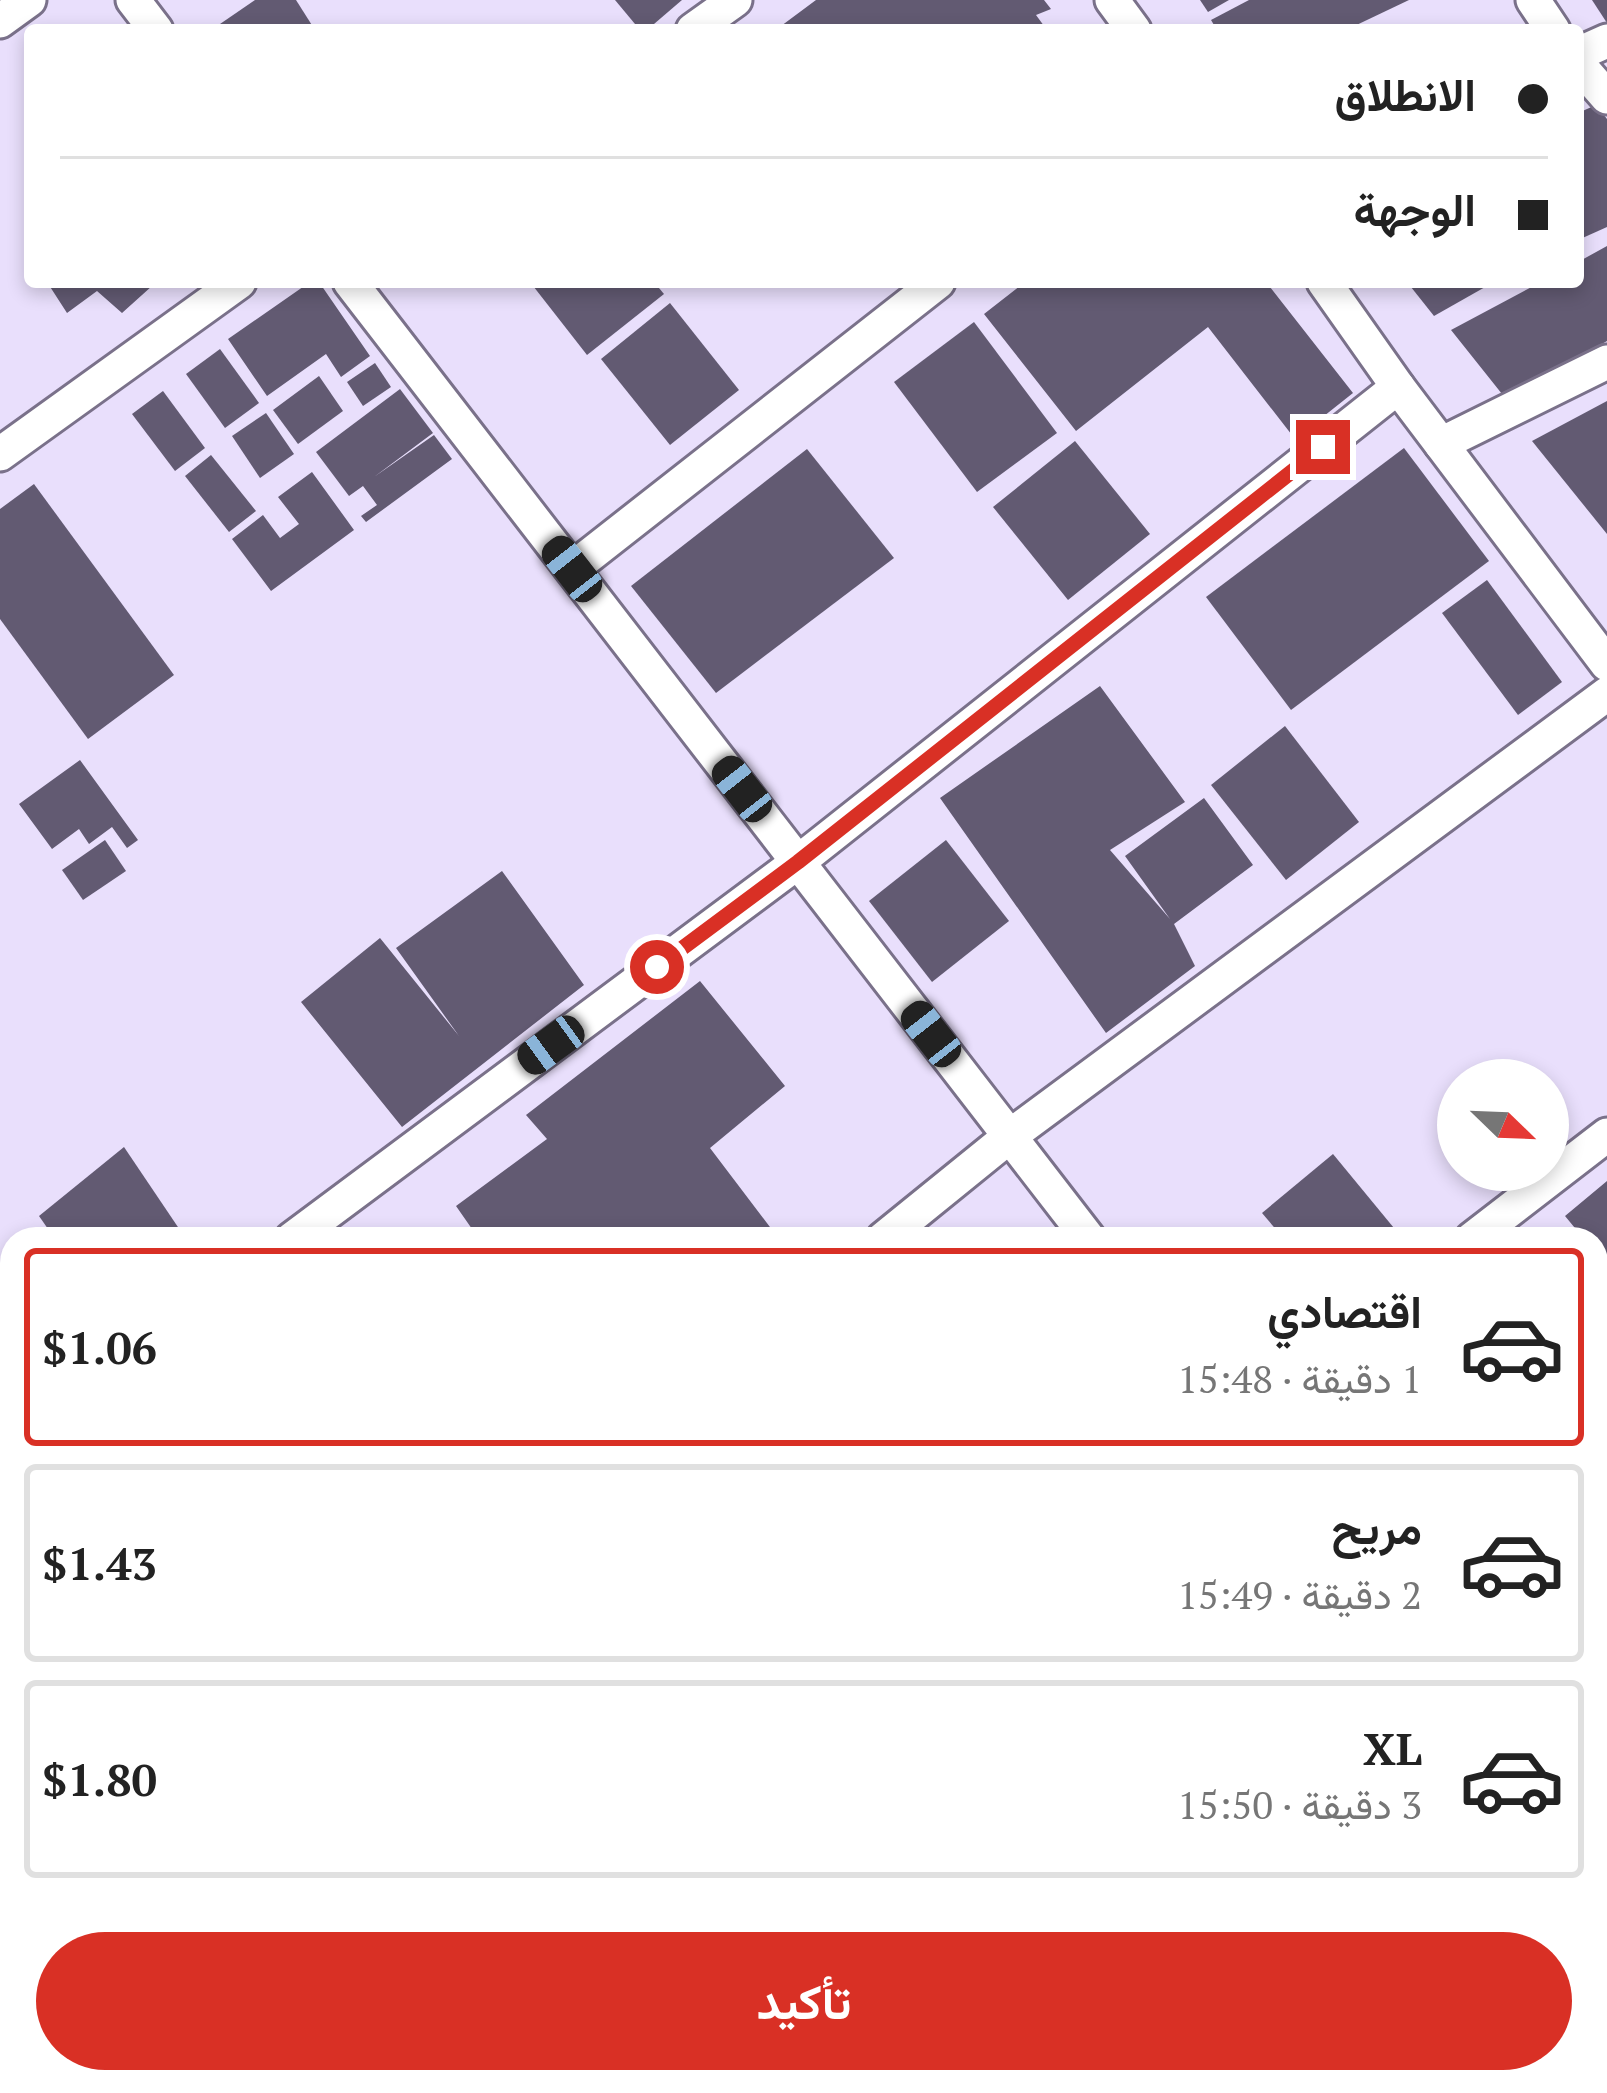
<!DOCTYPE html>
<html lang="ar">
<head>
<meta charset="utf-8">
<style>
  :root { --surface:#fff; --page:#f2f2f2; --text:#222; --muted:#767676; --line:#e0e0e0; --accent:#d93025 }
  body { margin:0; font-family:"PT Serif",Vazirmatn,serif; background:var(--page); color:var(--text); direction:rtl; height:100vh; display:flex; flex-direction:column; font-size:45px; white-space:nowrap }
  * { box-sizing:border-box; margin:0 }
  p { font-size:39px; color:var(--muted) }
  .icon { flex:none; width:66px; height:66px; fill:none; stroke:currentColor; stroke-width:2; stroke-linecap:round; stroke-linejoin:round }
  .map { position:relative; flex:1; overflow:hidden; direction:ltr }
  .details { position:absolute; left:0px; top:1227px; width:1608px; height:867px; display:flex; flex-direction:column; background:var(--surface); border-radius:36px 36px 0 0; box-shadow:0 6px 18px #0003; direction:rtl }
  .details>* { flex:none }
  .guide { position:absolute; left:24px; top:24px; width:1560px; height:264px; border-radius:12px; box-shadow:0 6px 18px #0003; direction:rtl; display:grid; align-content:center; height:264px; padding:0 36px; background:var(--surface) }
  .needle { width:78px; rotate:113deg }
  .controls { position:absolute; left:1437px; top:1059px; display:grid; gap:24px }
  .controls a { display:grid; place-items:center; width:132px; height:132px; border-radius:50%; background:var(--surface); box-shadow:0 6px 18px #0003; font-size:60px }
  .end { position:absolute; width:54px; height:54px; margin:-27px; border:15px solid #d93025; background:#fff; box-shadow:0 0 0 6px #fff }
  .from { border-radius:50% }
  .car { position:absolute; width:36px; height:72px; margin:-36px -18px; border-radius:15px; box-shadow:0 0 9px 3px #0007; background:linear-gradient(#222 24%,#8ab4d8 0 40%,#222 0 76%,#8ab4d8 0 86%,#222 0) }
  .guide b { display:flex; align-items:center; gap:42px; height:114px; font-size:45px }
  .guide b+b { border-top:3px solid var(--line) }
  .guide i { width:30px; height:30px; background:var(--text) }
  ul { padding:21px 0 0; list-style:none }
  li { display:flex; align-items:center; gap:36px; height:198px; margin:0 24px 18px; padding:0 12px; border:6px solid var(--line); border-radius:12px }
  li div { flex:1 }
  li b { display:block; font-size:45px }
  li em { font-style:normal; font-weight:700 }
  li.selected { border-color:var(--accent) }
  li>.icon { width:108px; height:108px; stroke-width:1.5 }
  .action { display:flex; gap:24px; margin-top:auto; padding:24px 36px }
  .action a { flex:1; height:138px; border-radius:72px; background:var(--accent); color:#fff; font-size:48px; font-weight:700; line-height:138px; text-align:center }
  .map>svg:first-child { display:block }
  .building { fill:#625a72 }
  .lines { fill:none; stroke-linecap:round; stroke-linejoin:round }
  .minor-casing { stroke:#7a718a; stroke-width:39 }
  .minor { stroke:#fff; stroke-width:33 }
  .route { stroke:#d93025; stroke-width:15 }
</style>
</head>
<body>
<div class="map">
<svg width="1607" height="2093" viewBox="0 0 1607 2093">
  <rect width="100%" height="100%" fill="#e9dffc"/>
  <g class="building">
    <path d="M255 0H296L315 30H224L220 24Z"/>
    <path d="M615 0H682L647 30H640Z"/>
    <path d="M816 0H1044L1051 9 1036 15 1047 30H784L781 26Z"/>
    <path d="M1200 0H1229L1208 12Z"/>
    <path d="M1249 0H1409L1346 30H1217L1211 20Z"/>
    <path d="M1592 0H1607V23Z"/>
    <path d="M1596 105 1607 119V227L1578 240V113Z"/>
    <path d="M1607 246V341L1506 399 1451 330 1541 282H1578V262Z"/>
    <path d="M47 282H148L152 286 122 313 97 291 67 313Z"/>
    <path d="M310 282H319L370 356 341 377 326 354 267 396 228 339Z"/>
    <path d="M530 282H654L664 294 587 355Z"/>
    <path d="M1025 282H1266L1353 393 1295 439 1208 327 1076 431 984 314Z"/>
    <path d="M1407 282H1494L1434 316Z"/>
    <path d="M670 303 739 390 670 445 601 359Z"/>
    <path d="M974 322 1057 433 977 492 894 382Z"/>
    <path d="M220 349 259 403 225 428 186 374Z"/>
    <path d="M375 363 391 387 363 406 347 382Z"/>
    <path d="M319 376 343 411 298 444 273 410Z"/>
    <path d="M400 389 433 433 374 477 434 435 452 459 366 522 361 516 377 505 363 486 349 496 316 452Z"/>
    <path d="M163 391 205 448 175 471 132 414Z"/>
    <path d="M1607 401V534L1532 441Z"/>
    <path d="M266 413 294 454 260 478 232 436Z"/>
    <path d="M1075 441 1150 534 1068 600 993 507Z"/>
    <path d="M1404 448 1489 561 1291 710 1206 597Z"/>
    <path d="M807 449 894 558 716 693 631 586Z"/>
    <path d="M211 455 256 511 229 532 185 476Z"/>
    <path d="M312 472 354 530 271 591 232 539 263 515 280 538 299 524 278 497Z"/>
    <path d="M34 484 174 675 88 739 0 619V509Z"/>
    <path d="M1487 580 1562 682 1518 715 1442 613Z"/>
    <path d="M1100 686 1185 802 1110 850 1170 919 1125 856 1204 798 1253 865 1174 924 1195 966 1106 1033 940 798Z"/>
    <path d="M1285 726 1359 822 1286 880 1211 785Z"/>
    <path d="M80 760 138 840 127 848 112 827 89 844 79 829 52 849 19 804Z"/>
    <path d="M105 840 126 871 83 900 62 870Z"/>
    <path d="M946 840 1009 921 932 982 869 901Z"/>
    <path d="M502 871 584 985 402 1127 301 1002 380 938 459 1036 396 948Z"/>
    <path d="M700 981 785 1086 710 1148 779 1239H479L456 1206 547 1139 526 1115Z"/>
    <path d="M124 1147 186 1239H55L39 1216Z"/>
    <path d="M1333 1154 1403 1239H1284L1262 1213Z"/>
    <path d="M1607 1181V1267L1596 1254V1239H1584L1565 1216Z"/>
    <path d="M12 1263V1337L0 1319V1271Z"/>
    <path d="M1596 1302 1607 1316V1366L1596 1375Z"/>
    <path d="M1607 1460V1514L1596 1496V1469Z"/>
    <path d="M1596 1501 1607 1516V1539L1596 1548Z"/>
    <path d="M12 1597V1680L0 1665V1607Z"/>
    <path d="M1596 1680 1607 1694V1794L1596 1803Z"/>
    <path d="M12 1714V1823L0 1806V1723Z"/>
    <path d="M12 1981V2046L0 2030V1990Z"/>
    <path d="M274 2082H317L303 2093H281Z"/>
    <path d="M571 2082H647L625 2093H578Z"/>
    <path d="M827 2082H891L878 2093H837Z"/>
    <path d="M1050 2082H1109L1118 2093H1060Z"/>
    <path d="M1167 2082H1202L1204 2093H1154Z"/>
    <path d="M1212 2082H1257L1241 2093H1219Z"/>
  </g>
  <g class="lines">
    <defs>
      <g id="minor">
        <path d="M133 0 156 30"/>
        <path d="M1112 0 1134 30"/>
        <path d="M1533 0 1553 30"/>
        <path d="M0 21 29 0"/>
        <path d="M693 30 735 0"/>
        <path d="M1578 54 1607 41"/>
        <path d="M1578 64 1607 97"/>
        <path d="M350 282 1089 1239"/>
        <path d="M1324 282 1398 387 1607 664"/>
        <path d="M1441 444 1607 362"/>
        <path d="M0 454 239 282"/>
        <path d="M572 569 938 282"/>
        <path d="M292 1239 798 862 1398 387"/>
        <path d="M883 1239 1010 1136 1607 694"/>
        <path d="M1472 1239 1607 1135"/>
        <path d="M0 1459 12 1451"/>
        <path d="M1596 1583 1607 1575"/>
        <path d="M1596 1895 1607 1909"/>
        <path d="M0 1916 12 1909"/>
        <path d="M1596 2023 1607 2014"/>
        <path d="M470 2082 479 2093"/>
        <path d="M347 2093 362 2082"/>
        <path d="M926 2093 940 2082"/>
        <path d="M1504 2093 1519 2082"/>
      </g>
    </defs>
    <use href="#minor" class="minor-casing"/>
    <use href="#minor" class="minor"/>
  </g>
  <g class="lines">
    <path class="route" d="M657 967 798 862 1323 447"/>
  </g>
</svg>
<div class="controls">
<a><svg class="needle" viewBox="-14 -14 28 28"><path d="M0-13l5 13h-10z" fill="#e53935"/><path d="M0 13l5-13h-10z" fill="#767676"/></svg></a>
</div>
<i class="end from" style="left:657px;top:967px"></i>
<i class="end" style="left:1323px;top:447px"></i>
<i class="car" style="left:572px;top:569px;rotate:322deg"></i>
<i class="car" style="left:742px;top:789px;rotate:322deg"></i>
<i class="car" style="left:931px;top:1034px;rotate:322deg"></i>
<i class="car" style="left:551px;top:1045px;rotate:234deg"></i>
<div class="guide">
<b><i class="from"></i>الانطلاق</b>
<b><i></i>الوجهة</b>
</div>
<section class="details">
<ul>
<li class="selected"><svg class="icon" aria-label="car" viewBox="0 0 24 24"><path d="M5 17H2v-5l4-1 3-4h7l3 4 3 1v5h-3M9 17h6M6 11h13"/><circle cx="7" cy="17" r="2"/><circle cx="17" cy="17" r="2"/></svg><div><b>اقتصادي</b><p>1 دقيقة · 15:48</p></div><em>$1.06</em></li>
<li><svg class="icon" aria-label="car" viewBox="0 0 24 24"><path d="M5 17H2v-5l4-1 3-4h7l3 4 3 1v5h-3M9 17h6M6 11h13"/><circle cx="7" cy="17" r="2"/><circle cx="17" cy="17" r="2"/></svg><div><b>مريح</b><p>2 دقيقة · 15:49</p></div><em>$1.43</em></li>
<li><svg class="icon" aria-label="car" viewBox="0 0 24 24"><path d="M5 17H2v-5l4-1 3-4h7l3 4 3 1v5h-3M9 17h6M6 11h13"/><circle cx="7" cy="17" r="2"/><circle cx="17" cy="17" r="2"/></svg><div><b>XL</b><p>3 دقيقة · 15:50</p></div><em>$1.80</em></li>
</ul>
<div class="action"><a>تأكيد</a></div>
</section>
</div>
</body>
</html>
